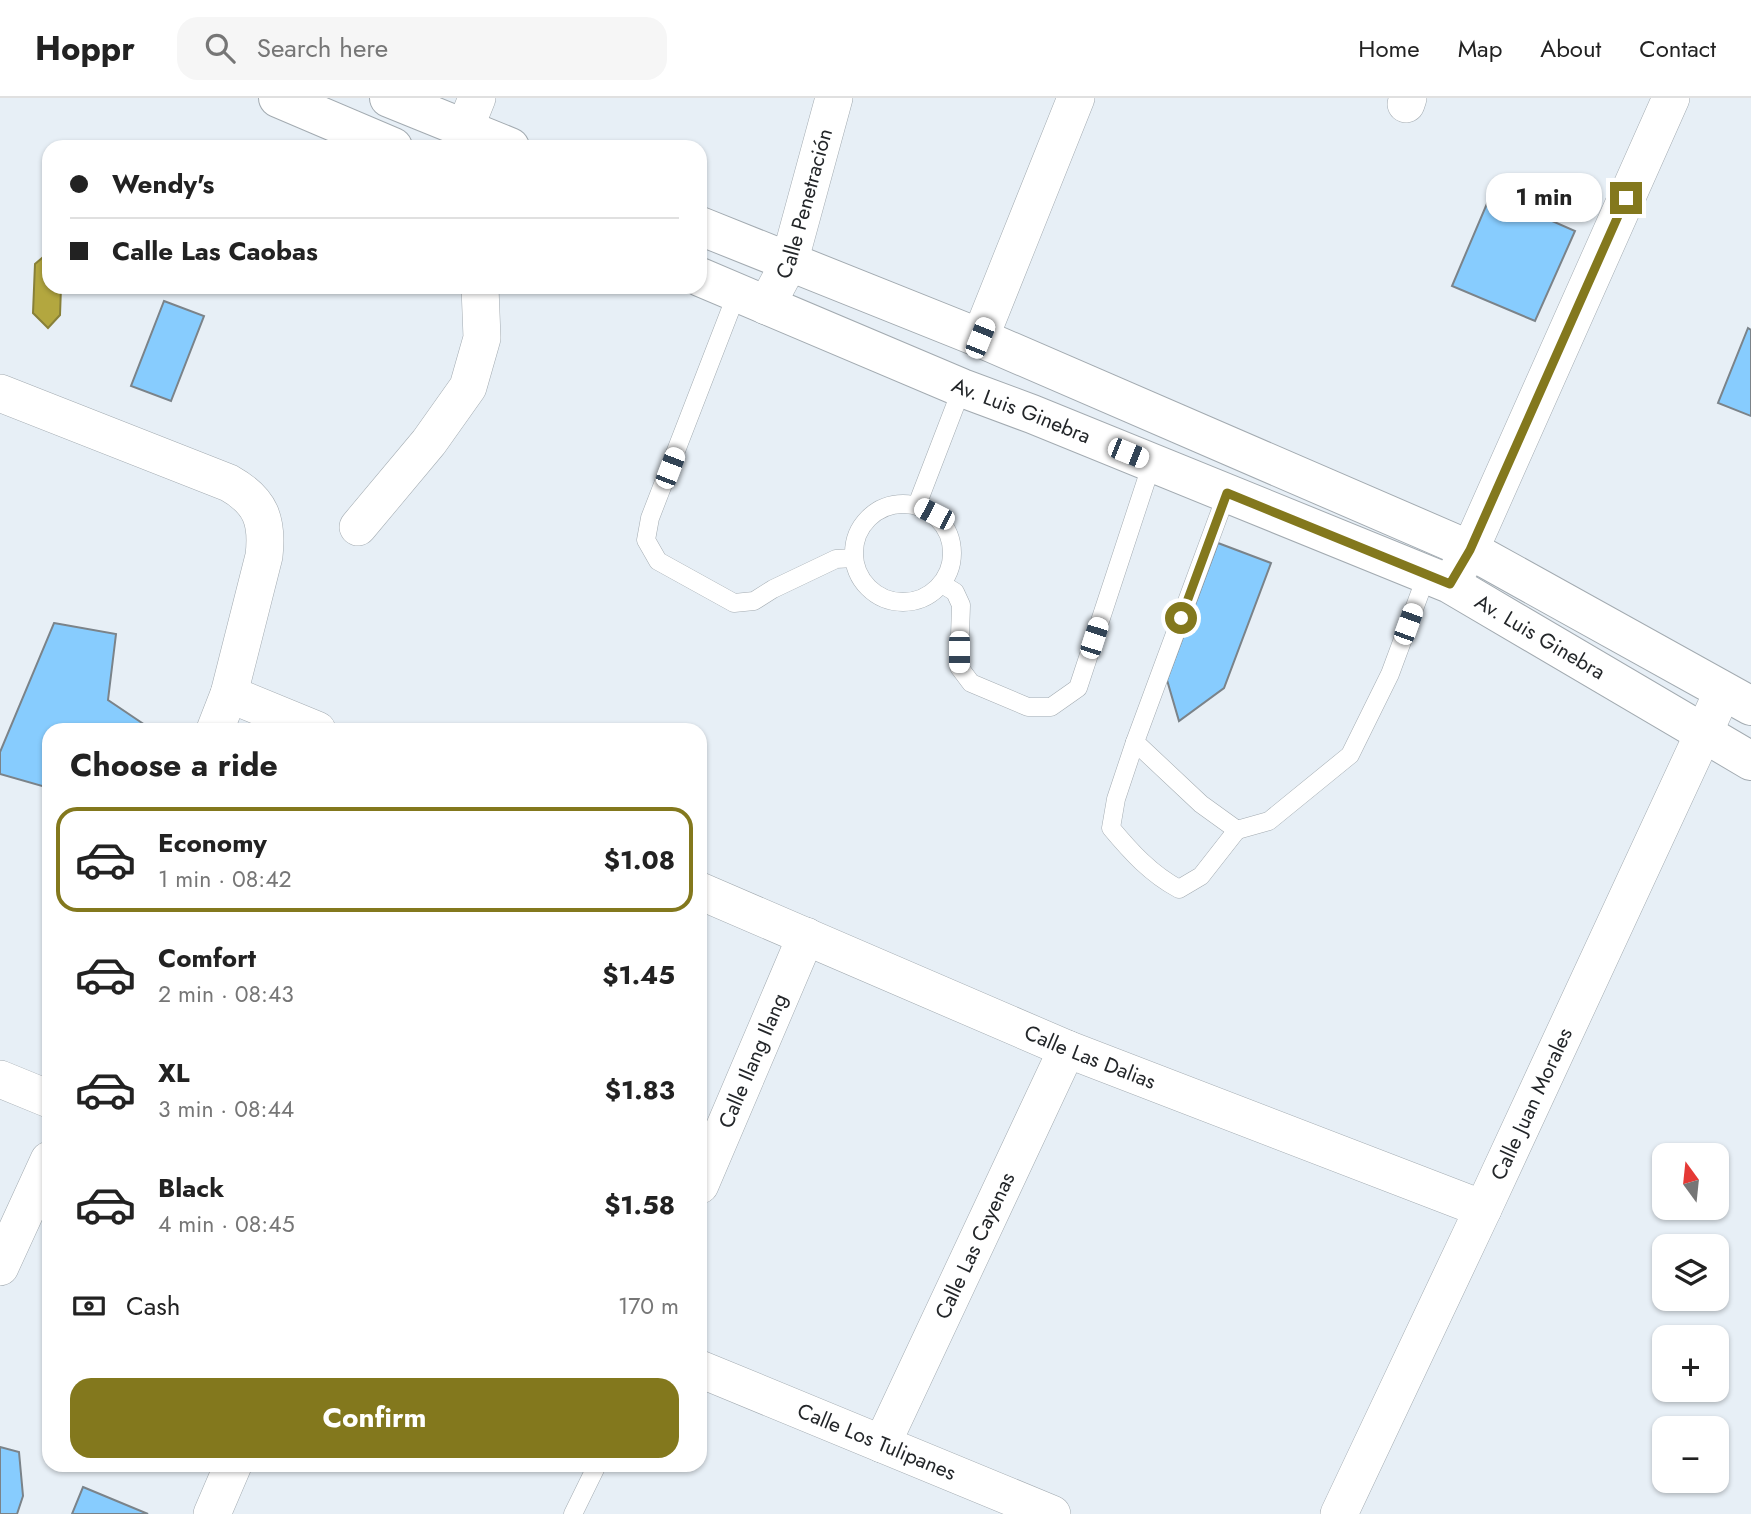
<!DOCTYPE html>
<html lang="en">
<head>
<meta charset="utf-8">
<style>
  :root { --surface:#fff; --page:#f6f6f6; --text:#222; --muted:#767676; --line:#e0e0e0; --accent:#83781d }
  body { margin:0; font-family:Jost,sans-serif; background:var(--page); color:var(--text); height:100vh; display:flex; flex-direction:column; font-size:26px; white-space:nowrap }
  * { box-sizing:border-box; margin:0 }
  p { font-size:23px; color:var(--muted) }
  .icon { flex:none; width:38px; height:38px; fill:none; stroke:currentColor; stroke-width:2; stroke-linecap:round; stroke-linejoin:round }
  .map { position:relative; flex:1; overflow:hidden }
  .side { position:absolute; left:42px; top:625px; width:665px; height:749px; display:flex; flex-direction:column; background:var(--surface); border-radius:21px; box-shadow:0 2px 5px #0004 }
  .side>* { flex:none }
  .top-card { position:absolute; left:42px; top:42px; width:665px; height:154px; border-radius:21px; box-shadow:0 2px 5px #0004; display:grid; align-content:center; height:154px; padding:0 28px; background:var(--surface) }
  .needle { width:46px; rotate:345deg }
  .buttons { position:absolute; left:1652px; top:1045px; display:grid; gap:14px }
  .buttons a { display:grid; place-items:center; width:77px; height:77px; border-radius:14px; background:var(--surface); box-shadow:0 2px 5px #0004; font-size:35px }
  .end { position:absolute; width:32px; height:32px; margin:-16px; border:9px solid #83781d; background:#fff; box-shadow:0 0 0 4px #fff }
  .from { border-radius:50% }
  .bubble { position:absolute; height:49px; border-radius:21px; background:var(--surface); box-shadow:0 2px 5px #0004; font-size:23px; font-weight:700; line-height:49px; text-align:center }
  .car { position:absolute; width:21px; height:42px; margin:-21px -10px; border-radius:9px; box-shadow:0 0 5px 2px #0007; background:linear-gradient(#fff 24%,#345 0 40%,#fff 0 76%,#345 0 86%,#fff 0) }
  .top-card b { display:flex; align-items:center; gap:24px; height:66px; font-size:26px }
  .top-card b+b { border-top:2px solid var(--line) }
  .top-card i { width:18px; height:18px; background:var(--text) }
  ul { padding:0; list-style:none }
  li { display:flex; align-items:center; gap:21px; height:105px; margin:0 14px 10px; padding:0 14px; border:4px solid transparent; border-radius:21px }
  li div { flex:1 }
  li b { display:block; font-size:26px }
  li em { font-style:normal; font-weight:700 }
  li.active { border-color:var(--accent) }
  li>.icon { width:63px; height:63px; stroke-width:1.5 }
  h2 { padding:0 28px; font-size:32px; line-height:84px }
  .pay { display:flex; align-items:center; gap:18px; height:77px; padding:0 28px; font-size:26px }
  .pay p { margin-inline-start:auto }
  .cta { display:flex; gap:14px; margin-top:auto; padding:14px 28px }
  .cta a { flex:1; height:80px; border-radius:21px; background:var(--accent); color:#fff; font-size:28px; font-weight:700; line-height:80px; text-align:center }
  header { display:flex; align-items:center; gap:42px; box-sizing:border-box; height:98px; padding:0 35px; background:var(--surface); border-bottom:2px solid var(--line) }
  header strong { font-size:33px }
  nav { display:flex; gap:38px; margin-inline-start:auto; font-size:24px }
  .search { width:490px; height:63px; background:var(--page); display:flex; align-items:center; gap:18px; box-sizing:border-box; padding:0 24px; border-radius:21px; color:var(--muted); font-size:26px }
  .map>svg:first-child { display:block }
  .water { fill:#b3a73f; stroke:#888038; stroke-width:2 }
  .building { fill:#87ccfe; stroke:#7b8389; stroke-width:2 }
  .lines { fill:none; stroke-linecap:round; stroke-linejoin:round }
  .service-casing { stroke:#a3abb1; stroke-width:19 }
  .minor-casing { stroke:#a3abb1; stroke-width:38 }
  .tertiary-casing { stroke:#a3abb1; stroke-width:40 }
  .service { stroke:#fff; stroke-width:18 }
  .minor { stroke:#fff; stroke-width:37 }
  .tertiary { stroke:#fff; stroke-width:38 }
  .route { stroke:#83781d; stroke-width:9 }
  .labels { text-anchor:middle; stroke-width:6; stroke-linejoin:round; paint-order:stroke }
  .street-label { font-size:21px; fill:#232629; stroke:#fff }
</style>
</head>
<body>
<header>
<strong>Hoppr</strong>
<div class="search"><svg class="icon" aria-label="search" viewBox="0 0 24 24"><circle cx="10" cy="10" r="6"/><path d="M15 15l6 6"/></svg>Search here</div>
<nav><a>Home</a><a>Map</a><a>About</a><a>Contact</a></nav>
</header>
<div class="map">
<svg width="1751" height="1416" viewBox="0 0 1751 1416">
  <rect width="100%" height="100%" fill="#e7eff6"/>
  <path class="water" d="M49 154V189H61L60 217 48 230 33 215 35 166Z"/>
  <g class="building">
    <path d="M1491 96 1575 133 1535 223 1452 188Z"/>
    <path d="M164 203 204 218 171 303 131 288Z"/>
    <path d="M1748 230 1751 232V318L1718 305Z"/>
    <path d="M1218 445 1271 465 1224 590 1179 623 1167 582Z"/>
    <path d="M54 525 116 536 108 602 151 631 49 632V690L0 676V654Z"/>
    <path d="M0 1349 19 1354 23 1398 17 1416H0Z"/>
    <path d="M83 1389 148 1416H72Z"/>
  </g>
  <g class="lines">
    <defs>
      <g id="service">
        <path d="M737 195 650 420 646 442 658 463 734 505 754 503 773 491 836 461 854 460"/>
        <path d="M1227 395 1135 644 1201 706 1237 732 1269 723 1350 657 1390 576 1427 476"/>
        <circle cx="903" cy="455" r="49"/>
        <path d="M917 407 962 290"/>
        <path d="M942 486 955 494 961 507 959 569 971 585 1028 609H1051L1078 590 1152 365"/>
        <path d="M1135 644 1116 701 1111 730C1131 754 1151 776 1179 791L1201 778 1237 732"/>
        <path d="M573 1416 597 1367"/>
      </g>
      <g id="minor">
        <path d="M1406 6 1408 0"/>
        <path d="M465 30 477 0"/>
        <path id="s1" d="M766 208 789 165 834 0"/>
        <path d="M980 240 1076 0"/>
        <path d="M0 295 229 385C261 403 268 423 264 458L229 596 215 632"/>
        <path d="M358 429 429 344 468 289 482 240 480 189"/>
        <path d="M1450 486 1470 452 1671 0"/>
        <path d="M229 596 317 632"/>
        <path id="s2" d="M700 793 1067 951 1483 1111"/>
        <path d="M0 981 49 1001"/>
        <path id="s3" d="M700 1087 806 838"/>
        <path d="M0 1169 49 1062"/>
        <path id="s4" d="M700 1271 1052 1416"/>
        <path id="s5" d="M882 1346 1067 951"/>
        <path d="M212 1416 233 1367"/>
        <path id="s6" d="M1339 1416 1483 1111 1723 593"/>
      </g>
      <g id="tertiary">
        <path d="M278 0 393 49"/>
        <path d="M389 0 510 49"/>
        <path d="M700 128 980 240 1470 452 1751 608"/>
        <path id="s7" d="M700 179 962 290 1032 316 1450 486 1751 663"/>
      </g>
    </defs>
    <use href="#service" class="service-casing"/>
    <use href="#minor" class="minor-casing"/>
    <use href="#tertiary" class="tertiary-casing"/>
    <use href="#service" class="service"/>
    <use href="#minor" class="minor"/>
    <use href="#tertiary" class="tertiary"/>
  </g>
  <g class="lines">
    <path class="route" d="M1181 520 1227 395 1450 486 1470 452 1626 100"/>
  </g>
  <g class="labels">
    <g class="street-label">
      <text dy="7" stroke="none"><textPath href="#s1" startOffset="110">Calle Penetración</textPath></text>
      <text dy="7" stroke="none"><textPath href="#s7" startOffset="348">Av. Luis Ginebra</textPath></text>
      <text dy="7" stroke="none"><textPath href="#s7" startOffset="915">Av. Luis Ginebra</textPath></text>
      <text dy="7" stroke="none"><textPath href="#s2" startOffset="424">Calle Las Dalias</textPath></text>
      <text dy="7" stroke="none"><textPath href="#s3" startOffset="135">Calle Ilang Ilang</textPath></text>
      <text dy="7" stroke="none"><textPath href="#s6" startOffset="453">Calle Juan Morales</textPath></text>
      <text dy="7" stroke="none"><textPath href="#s5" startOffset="219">Calle Las Cayenas</textPath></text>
      <text dy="7" stroke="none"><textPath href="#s4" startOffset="191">Calle Los Tulipanes</textPath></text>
    </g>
  </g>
</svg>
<div class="buttons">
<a><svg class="needle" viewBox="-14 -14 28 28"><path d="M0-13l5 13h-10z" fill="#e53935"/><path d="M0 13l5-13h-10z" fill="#767676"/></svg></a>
<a><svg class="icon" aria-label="layers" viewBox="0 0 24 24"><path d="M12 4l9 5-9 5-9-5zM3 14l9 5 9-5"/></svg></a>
<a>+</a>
<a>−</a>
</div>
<i class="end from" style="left:1181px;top:520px"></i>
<i class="end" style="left:1626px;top:100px"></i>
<div class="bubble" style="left:1486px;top:75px;width:116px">1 min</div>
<i class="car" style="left:980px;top:240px;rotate:22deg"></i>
<i class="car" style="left:1128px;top:355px;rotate:112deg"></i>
<i class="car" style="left:670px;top:370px;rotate:21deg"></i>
<i class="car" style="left:934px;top:416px;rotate:297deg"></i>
<i class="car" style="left:1408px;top:526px;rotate:20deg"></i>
<i class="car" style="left:1094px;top:540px;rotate:18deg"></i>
<i class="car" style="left:959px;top:554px;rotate:180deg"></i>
<div class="top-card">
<b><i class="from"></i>Wendy's</b>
<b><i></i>Calle Las Caobas</b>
</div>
<section class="side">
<h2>Choose a ride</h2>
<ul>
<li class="active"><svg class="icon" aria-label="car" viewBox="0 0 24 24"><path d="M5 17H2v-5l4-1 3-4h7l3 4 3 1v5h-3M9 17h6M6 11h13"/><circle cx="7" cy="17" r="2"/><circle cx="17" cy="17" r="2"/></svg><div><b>Economy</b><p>1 min · 08:42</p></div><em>$1.08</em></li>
<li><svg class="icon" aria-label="car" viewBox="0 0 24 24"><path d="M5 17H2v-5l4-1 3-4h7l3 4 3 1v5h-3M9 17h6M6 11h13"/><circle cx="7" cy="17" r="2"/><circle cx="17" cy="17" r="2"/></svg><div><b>Comfort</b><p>2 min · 08:43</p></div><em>$1.45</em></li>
<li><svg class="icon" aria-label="car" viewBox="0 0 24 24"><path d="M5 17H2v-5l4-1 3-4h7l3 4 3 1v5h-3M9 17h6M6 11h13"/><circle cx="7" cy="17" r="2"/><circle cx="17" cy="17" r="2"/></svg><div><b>XL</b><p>3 min · 08:44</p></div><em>$1.83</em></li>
<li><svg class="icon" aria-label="car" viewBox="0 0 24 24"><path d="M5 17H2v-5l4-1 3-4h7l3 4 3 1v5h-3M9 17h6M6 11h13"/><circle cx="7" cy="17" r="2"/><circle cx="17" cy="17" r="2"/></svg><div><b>Black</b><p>4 min · 08:45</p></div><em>$1.58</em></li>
</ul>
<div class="pay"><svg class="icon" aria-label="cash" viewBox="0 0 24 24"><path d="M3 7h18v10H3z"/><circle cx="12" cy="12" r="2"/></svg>Cash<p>170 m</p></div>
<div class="cta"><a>Confirm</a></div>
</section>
</div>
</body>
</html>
